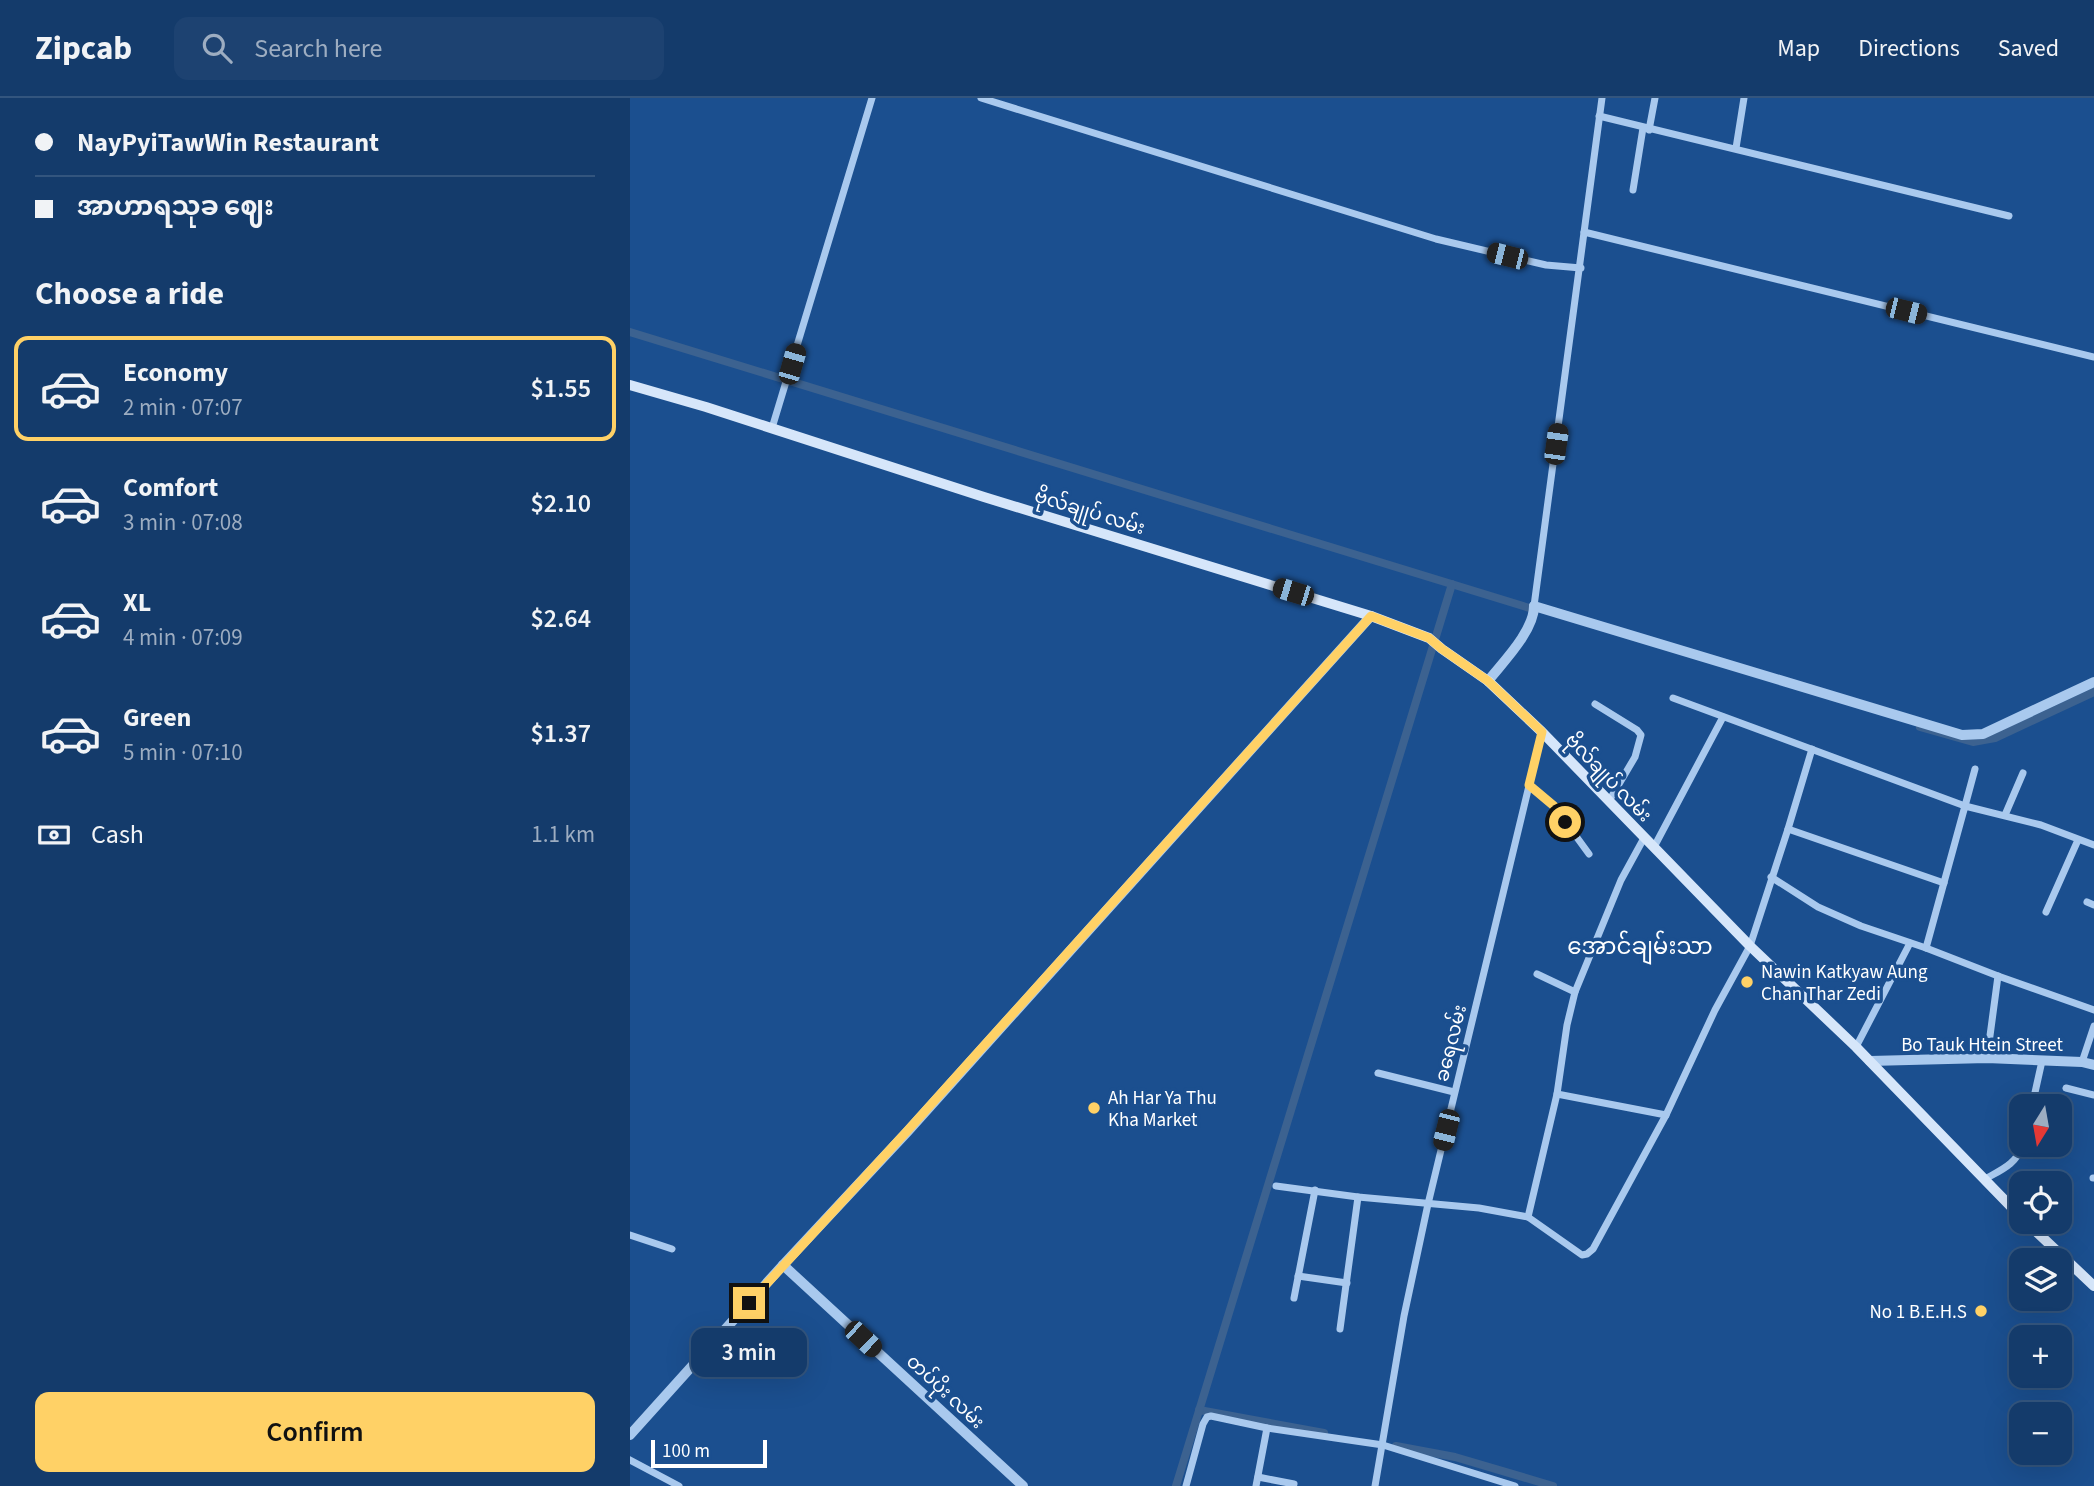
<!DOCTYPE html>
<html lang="en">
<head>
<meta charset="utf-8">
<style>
  :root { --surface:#143b6b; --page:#1d4271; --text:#f1f3f6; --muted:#9dadc1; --line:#33557e; --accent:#ffd166 }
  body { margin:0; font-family:"Source Sans 3","Noto Sans Myanmar",sans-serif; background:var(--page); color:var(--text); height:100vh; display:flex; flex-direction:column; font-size:26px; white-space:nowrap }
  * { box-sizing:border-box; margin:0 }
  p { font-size:23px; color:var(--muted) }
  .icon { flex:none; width:38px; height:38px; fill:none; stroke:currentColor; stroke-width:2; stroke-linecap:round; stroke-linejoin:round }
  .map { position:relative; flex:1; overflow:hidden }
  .drawer { display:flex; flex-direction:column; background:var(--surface); width:630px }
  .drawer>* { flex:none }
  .hud { display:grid; align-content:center; height:154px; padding:0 35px; background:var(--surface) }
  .needle { width:46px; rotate:191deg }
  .buttons { position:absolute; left:1379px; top:996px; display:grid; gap:14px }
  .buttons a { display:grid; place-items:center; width:63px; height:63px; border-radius:14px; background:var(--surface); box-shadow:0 7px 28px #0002,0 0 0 2px var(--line); font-size:35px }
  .scale { position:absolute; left:21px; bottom:18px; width:116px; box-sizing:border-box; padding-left:7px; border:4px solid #fff; border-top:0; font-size:19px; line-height:24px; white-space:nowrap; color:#fff; -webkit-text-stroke:5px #1b4f8f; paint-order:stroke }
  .end { position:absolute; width:32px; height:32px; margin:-16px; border:9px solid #ffd166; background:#111; box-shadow:0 0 0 4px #111 }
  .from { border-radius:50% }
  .bubble { position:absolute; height:49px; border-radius:14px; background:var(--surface); box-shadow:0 7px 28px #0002,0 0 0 2px var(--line); font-size:23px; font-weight:600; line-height:49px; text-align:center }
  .car { position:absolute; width:21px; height:42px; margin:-21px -10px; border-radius:9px; box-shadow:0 0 5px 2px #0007; background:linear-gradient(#222 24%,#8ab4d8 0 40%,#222 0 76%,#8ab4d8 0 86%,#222 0) }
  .hud b { display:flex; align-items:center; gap:24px; height:66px; font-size:26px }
  .hud b+b { border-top:2px solid var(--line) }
  .hud i { width:18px; height:18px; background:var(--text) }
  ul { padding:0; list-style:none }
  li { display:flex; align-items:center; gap:21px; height:105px; margin:0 14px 10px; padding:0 21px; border:4px solid transparent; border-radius:14px }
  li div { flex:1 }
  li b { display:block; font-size:26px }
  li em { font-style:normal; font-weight:600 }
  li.on { border-color:var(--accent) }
  li>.icon { width:63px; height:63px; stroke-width:1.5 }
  h2 { padding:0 35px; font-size:32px; line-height:84px }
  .pay { display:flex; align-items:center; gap:18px; height:77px; padding:0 35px; font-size:26px }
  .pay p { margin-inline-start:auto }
  .primary-button { display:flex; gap:14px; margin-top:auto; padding:14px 35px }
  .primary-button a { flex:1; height:80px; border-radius:14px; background:var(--accent); color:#111; font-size:28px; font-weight:600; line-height:80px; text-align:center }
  header { display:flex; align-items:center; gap:42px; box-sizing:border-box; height:98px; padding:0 35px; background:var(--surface); border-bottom:2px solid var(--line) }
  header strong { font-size:33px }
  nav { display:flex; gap:38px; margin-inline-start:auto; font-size:24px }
  .search { width:490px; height:63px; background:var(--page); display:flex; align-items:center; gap:18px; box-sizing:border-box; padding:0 24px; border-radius:14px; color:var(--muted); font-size:26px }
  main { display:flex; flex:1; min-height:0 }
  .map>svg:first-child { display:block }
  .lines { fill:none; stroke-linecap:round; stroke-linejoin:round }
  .canal { stroke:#3c6290; stroke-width:8 }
  .minor { stroke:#a9c9ee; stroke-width:7 }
  .tertiary { stroke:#a9c9ee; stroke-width:10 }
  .secondary { stroke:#d6e6fa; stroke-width:10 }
  .route { stroke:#ffd166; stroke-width:9 }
  .poi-dot { fill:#ffd166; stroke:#1b4f8f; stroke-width:2.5 }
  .labels { text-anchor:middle; stroke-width:7; stroke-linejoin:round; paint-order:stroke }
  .street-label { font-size:19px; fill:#fff; stroke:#1b4f8f }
  .poi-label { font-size:19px; fill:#fff; stroke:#1b4f8f; text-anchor:start }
  .quarter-label { font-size:23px; fill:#fff; stroke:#1b4f8f }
</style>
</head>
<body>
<header>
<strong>Zipcab</strong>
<div class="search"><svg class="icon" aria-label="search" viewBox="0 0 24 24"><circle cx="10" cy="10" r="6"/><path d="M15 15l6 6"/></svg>Search here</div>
<nav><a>Map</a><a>Directions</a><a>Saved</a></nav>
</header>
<main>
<section class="drawer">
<div class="hud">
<b><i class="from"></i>NayPyiTawWin Restaurant</b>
<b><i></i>အာဟာရသုခ ဈေး</b>
</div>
<h2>Choose a ride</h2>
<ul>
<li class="on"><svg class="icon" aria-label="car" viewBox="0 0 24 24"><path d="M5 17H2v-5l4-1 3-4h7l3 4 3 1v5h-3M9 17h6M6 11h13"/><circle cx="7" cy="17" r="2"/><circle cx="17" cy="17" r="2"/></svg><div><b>Economy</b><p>2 min · 07:07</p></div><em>$1.55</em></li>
<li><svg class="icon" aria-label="car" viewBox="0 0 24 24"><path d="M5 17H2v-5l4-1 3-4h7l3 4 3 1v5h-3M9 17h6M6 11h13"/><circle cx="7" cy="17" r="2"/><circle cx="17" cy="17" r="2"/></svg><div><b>Comfort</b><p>3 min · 07:08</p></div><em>$2.10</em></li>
<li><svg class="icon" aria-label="car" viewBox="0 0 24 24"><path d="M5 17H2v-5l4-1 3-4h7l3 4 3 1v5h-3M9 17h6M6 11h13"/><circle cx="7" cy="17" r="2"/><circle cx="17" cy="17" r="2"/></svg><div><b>XL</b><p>4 min · 07:09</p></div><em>$2.64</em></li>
<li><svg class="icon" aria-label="car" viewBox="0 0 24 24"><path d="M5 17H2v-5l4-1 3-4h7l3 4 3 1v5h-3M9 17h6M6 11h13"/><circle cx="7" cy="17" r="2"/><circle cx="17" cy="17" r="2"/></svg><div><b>Green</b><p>5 min · 07:10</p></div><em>$1.37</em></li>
</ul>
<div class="pay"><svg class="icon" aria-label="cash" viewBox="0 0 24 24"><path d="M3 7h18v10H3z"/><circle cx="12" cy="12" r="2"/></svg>Cash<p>1.1 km</p></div>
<div class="primary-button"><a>Confirm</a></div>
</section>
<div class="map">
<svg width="1464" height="1388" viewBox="0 0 1464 1388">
  <rect width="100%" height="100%" fill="#1b4f8f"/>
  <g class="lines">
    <g class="canal">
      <path d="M0 234 906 512"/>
      <path d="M1290 629 1343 644 1365 640 1464 594"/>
      <path d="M569 1312 694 1335"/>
      <path d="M766 1348 825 1359 923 1388"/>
      <path d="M546 1388 822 486"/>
    </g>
    <g class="minor">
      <path d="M351 0 806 141 916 167 951 170"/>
      <path d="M969 18 1379 118"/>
      <path d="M1019 32 1025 0"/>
      <path d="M1106 50 1114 0"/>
      <path d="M1003 92 1013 30"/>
      <path d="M954 134 1464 259"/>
      <path d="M142 330 242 0"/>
      <path d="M904 508 972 0"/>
      <path d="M1043 600 1335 708 1345 671"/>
      <path d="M965 606 1007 632 1011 637 1005 659 979 703"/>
      <path d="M899 687 924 708 959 756"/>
      <path d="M1375 717 1393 675"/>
      <path d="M1158 731 1182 651"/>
      <path d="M1024 749 1093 619"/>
      <path d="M1141 779 1188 809 1231 828 1296 850 1368 878 1464 912"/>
      <path d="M1457 804 1464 807"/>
      <path d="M1416 814 1448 742"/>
      <path d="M1296 850 1335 708 1411 727 1464 747"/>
      <path d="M907 876 945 894"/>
      <path d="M1226 949 1280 845"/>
      <path d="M1357 960 1368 878"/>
      <path d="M1452 964 1464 928"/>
      <path d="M748 975 824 994"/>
      <path d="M1436 990 1464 997"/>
      <path d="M927 996 1036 1017"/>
      <path d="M1402 1008 1412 963"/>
      <path d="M1463 1080H1464"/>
      <path d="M1355 1081C1371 1072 1387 1066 1393 1046"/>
      <path d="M646 1088 728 1099 849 1110 898 1119 952 1157 957 1156 963 1151 1036 1017 1085 912 1120 848 1158 731 1314 785"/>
      <path d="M898 1119 927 996 937 927 945 894 991 782 1014 740"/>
      <path d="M0 1137 42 1151"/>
      <path d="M668 1178 717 1185"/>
      <path d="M664 1200 685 1092"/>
      <path d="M710 1231 728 1099"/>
      <path d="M0 1362 49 1388"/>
      <path d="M628 1379 664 1386"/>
      <path d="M556 1388 573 1326 577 1319 581 1318 637 1330 753 1347 885 1388"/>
      <path d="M626 1388 637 1330"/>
      <path d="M745 1388 774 1218 798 1106 912 634"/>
    </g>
    <g class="tertiary">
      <path d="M904 508 1332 637 1353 636 1464 584"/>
      <path d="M858 583C873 564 904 533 904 508"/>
      <path d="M1240 963 1357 960 1452 964 1464 967"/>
      <path d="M153 1167 393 1388"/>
      <path d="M0 1337 153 1167 278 1033 741 518"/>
    </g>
    <g class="secondary">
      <path d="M0 287 76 309 354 399 741 518 799 540 812 551 858 583 912 634 1120 848 1226 949 1391 1119"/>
      <path d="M1396 1124 1464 1188"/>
    </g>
  </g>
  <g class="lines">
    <path class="route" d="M119 1205 278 1032 741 518 799 540 812 551 858 583 912 634 899 687 924 708 935 724"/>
  </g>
  <g class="poi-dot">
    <circle cx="1117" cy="884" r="7"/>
    <circle cx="464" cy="1010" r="7"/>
    <circle cx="1351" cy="1213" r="7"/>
  </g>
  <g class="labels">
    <g class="street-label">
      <text transform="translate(460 413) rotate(17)" y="7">ဗိုလ်ချုပ် လမ်း</text>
      <text transform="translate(979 679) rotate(46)" y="7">ဗိုလ်ချုပ် လမ်း</text>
      <text transform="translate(820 945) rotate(-76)" y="7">ခရေလမ်း</text>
      <text x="1352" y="953">Bo Tauk Htein Street</text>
      <text transform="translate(316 1293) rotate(43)" y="7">တပ်ပိုး လမ်း</text>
    </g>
    <g class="poi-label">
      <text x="1131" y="880">Nawin Katkyaw Aung<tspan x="1131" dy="22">Chan Thar Zedi</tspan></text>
      <text x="478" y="1006">Ah Har Ya Thu<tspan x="478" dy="22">Kha Market</tspan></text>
      <text x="1337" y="1220" text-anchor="end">No 1 B.E.H.S</text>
    </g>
    <g class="quarter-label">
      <text x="1010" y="856">အောင်ချမ်းသာ</text>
    </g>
  </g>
</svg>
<div class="buttons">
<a><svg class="needle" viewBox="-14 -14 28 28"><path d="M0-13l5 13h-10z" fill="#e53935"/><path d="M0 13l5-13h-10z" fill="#9dadc1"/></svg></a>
<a><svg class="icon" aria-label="locate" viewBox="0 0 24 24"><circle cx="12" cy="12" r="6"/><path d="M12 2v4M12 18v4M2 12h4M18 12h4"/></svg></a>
<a><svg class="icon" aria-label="layers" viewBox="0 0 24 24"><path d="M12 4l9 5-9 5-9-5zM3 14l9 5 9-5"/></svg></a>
<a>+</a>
<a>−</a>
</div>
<div class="scale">100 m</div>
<i class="end from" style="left:935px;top:724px"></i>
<i class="end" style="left:119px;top:1205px"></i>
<div class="bubble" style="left:61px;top:1230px;width:116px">3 min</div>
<i class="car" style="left:877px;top:158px;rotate:284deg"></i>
<i class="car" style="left:1276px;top:213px;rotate:104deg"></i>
<i class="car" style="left:162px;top:266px;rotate:16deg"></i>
<i class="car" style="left:926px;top:346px;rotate:8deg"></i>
<i class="car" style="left:663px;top:494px;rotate:287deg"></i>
<i class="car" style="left:816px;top:1032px;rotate:194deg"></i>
<i class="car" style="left:233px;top:1241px;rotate:133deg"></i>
</div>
</main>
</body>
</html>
